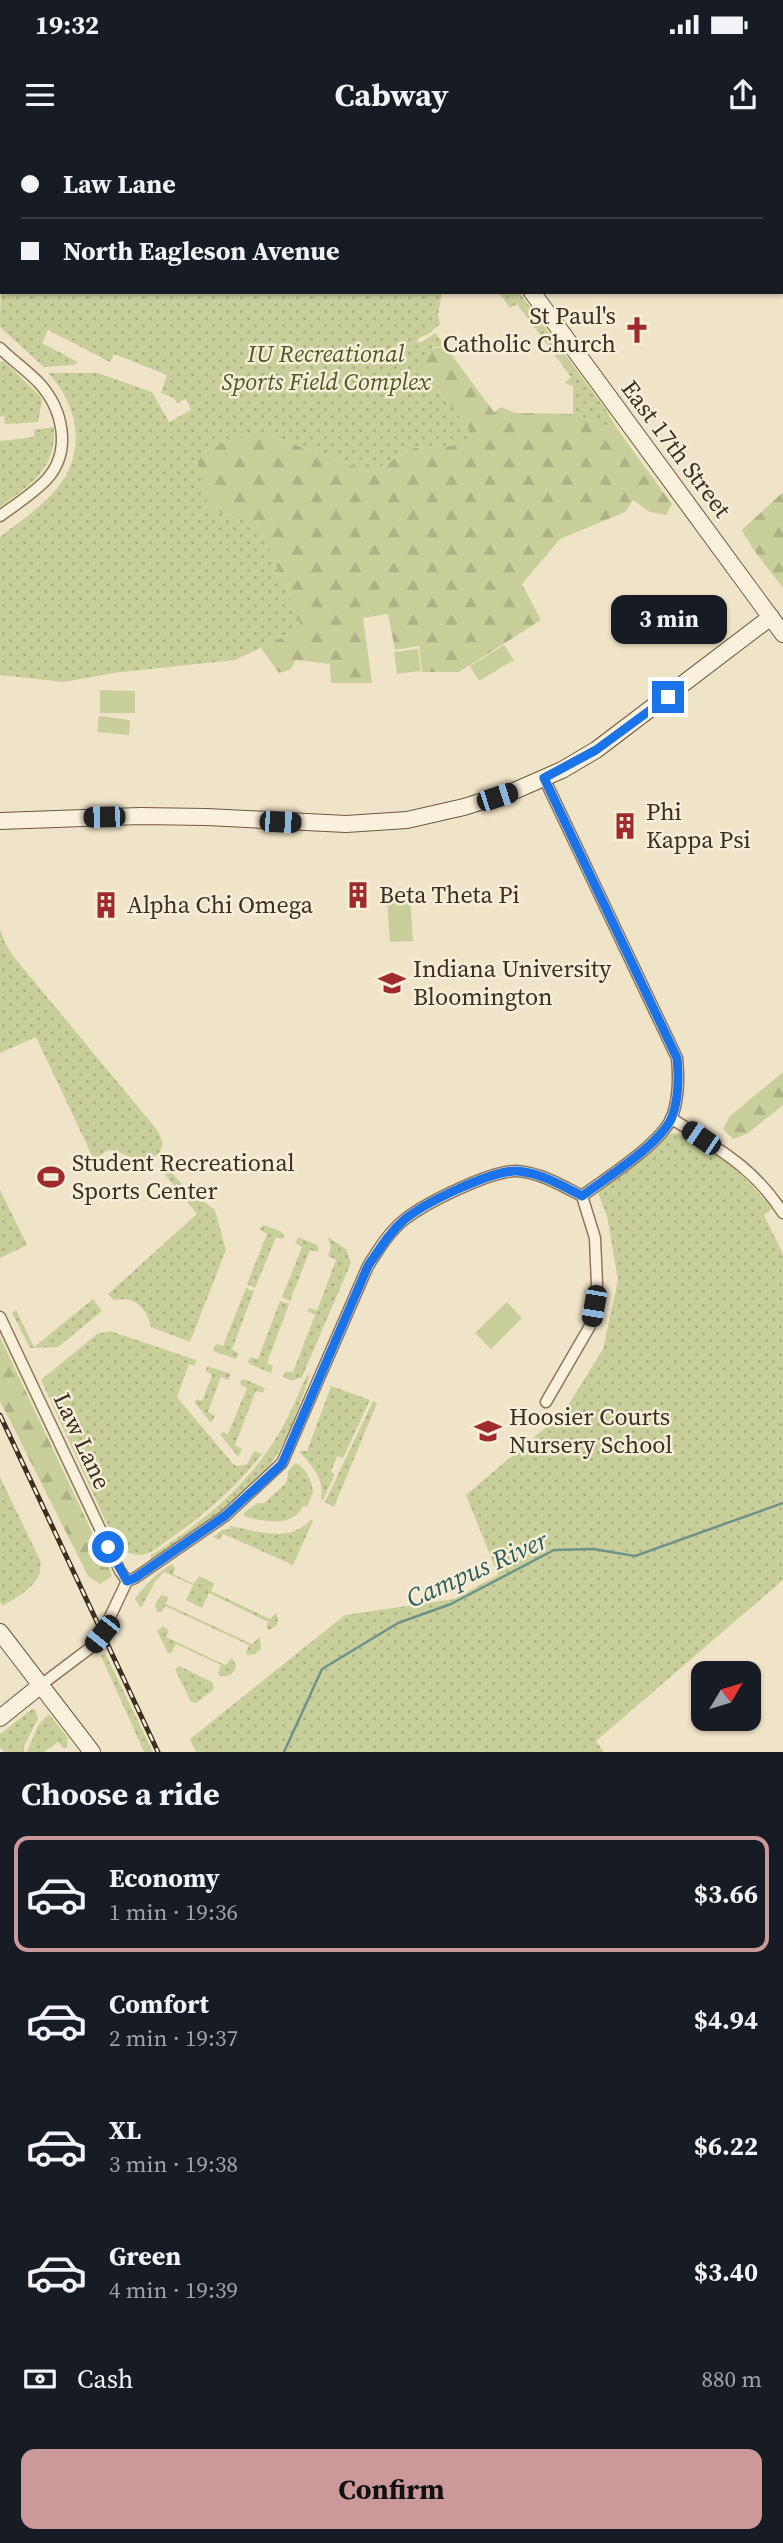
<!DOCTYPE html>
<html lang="en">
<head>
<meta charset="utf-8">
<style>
  :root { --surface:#171b24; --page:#242831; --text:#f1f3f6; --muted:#9ea1a6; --line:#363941; --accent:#cc999b }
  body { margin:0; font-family:"Source Serif 4",serif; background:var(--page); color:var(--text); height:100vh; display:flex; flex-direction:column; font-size:26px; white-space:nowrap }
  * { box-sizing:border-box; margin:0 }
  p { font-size:23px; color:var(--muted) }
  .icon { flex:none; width:38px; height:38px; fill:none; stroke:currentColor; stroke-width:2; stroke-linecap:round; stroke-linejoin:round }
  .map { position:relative; height:1612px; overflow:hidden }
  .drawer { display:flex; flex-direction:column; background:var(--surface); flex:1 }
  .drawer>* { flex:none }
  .banner { position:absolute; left:0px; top:0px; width:784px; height:154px; box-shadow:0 2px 5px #0004; display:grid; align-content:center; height:154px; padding:0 21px; background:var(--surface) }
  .needle { width:46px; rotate:52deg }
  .tools { position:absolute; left:691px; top:1521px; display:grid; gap:14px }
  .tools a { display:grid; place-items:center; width:70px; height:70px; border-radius:14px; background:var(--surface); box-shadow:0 2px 5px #0004; font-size:35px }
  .end { position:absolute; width:32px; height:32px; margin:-16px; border:9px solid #1a73e8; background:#fff; box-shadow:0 0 0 4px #fff }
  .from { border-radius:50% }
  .bubble { position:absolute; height:49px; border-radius:14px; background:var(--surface); box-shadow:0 2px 5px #0004; font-size:23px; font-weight:700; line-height:49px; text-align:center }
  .car { position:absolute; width:21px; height:42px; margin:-21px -10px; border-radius:9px; box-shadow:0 0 5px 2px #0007; background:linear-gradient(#222 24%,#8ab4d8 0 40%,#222 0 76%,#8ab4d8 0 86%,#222 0) }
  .banner b { display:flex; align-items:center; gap:24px; height:66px; font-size:26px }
  .banner b+b { border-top:2px solid var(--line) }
  .banner i { width:18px; height:18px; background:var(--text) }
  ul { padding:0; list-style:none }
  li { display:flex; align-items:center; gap:21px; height:116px; margin:0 14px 10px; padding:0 7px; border:4px solid transparent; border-radius:14px }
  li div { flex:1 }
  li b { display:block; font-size:26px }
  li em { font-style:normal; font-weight:700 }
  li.active { border-color:var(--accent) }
  li>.icon { width:63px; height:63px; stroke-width:1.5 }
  h2 { padding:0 21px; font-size:32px; line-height:84px }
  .pay { display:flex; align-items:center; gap:18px; height:77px; padding:0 21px; font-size:26px }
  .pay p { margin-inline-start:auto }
  .cta { display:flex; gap:14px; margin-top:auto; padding:14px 21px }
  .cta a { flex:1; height:80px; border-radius:14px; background:var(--accent); color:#111; font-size:28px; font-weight:700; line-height:80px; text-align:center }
  .status { display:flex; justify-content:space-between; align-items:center; height:49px; padding:0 35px; background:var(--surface); direction:ltr }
  .status svg { height:19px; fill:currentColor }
  header { display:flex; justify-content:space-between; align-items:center; height:91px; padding:0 21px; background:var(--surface); font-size:32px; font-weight:700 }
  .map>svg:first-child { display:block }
  .grass { fill:url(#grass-dots) }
  .forest { fill:url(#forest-firs) }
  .pitch { fill:#c9cf9b }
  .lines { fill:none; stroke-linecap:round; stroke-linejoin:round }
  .stream { stroke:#6f938a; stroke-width:2.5 }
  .street-casing { stroke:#8d765c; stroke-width:13 }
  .secondary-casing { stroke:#6f573f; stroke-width:18 }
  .street { stroke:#faf1dc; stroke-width:10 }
  .secondary { stroke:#faf1dc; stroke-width:16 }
  .rail-casing { stroke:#3d2e20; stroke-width:5 }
  .rail { stroke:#f7eed8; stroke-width:2.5; stroke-dasharray:8; stroke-linecap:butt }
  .route { stroke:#1a73e8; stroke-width:9 }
  .labels { text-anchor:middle; stroke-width:5; stroke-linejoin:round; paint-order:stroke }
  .poi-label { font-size:24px; fill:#3d2e20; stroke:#f7eed8; text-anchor:start }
  .park-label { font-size:24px; font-style:italic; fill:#4d5a26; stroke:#f7eed8 }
  .street-label { font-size:24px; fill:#3d2e20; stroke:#f7eed8 }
  .water-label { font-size:26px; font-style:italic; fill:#2f5d5a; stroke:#f7eed8 }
</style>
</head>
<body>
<div class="status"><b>19:32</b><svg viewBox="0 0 49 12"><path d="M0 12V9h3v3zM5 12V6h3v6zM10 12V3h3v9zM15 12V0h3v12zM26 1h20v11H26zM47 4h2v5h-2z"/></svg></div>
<header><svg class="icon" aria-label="menu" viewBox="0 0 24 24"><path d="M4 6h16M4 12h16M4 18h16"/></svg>Cabway<svg class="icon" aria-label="share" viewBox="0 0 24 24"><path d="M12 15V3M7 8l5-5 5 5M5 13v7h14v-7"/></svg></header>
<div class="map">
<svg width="783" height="1612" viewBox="0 0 783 1612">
  <defs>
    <pattern id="grass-dots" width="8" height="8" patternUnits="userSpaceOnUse" patternTransform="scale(1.75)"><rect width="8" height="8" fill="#c9cf9b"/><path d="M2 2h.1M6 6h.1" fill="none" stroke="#aeb285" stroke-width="1.8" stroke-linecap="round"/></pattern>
    <pattern id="forest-firs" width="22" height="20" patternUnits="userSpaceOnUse" patternTransform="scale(1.75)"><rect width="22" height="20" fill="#c9cf9b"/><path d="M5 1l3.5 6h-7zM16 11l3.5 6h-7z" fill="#aeb285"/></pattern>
  </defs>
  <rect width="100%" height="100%" fill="#f0e4c8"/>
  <g class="grass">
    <path d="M2 78V152H442L438 175 440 184 428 194 419 198 417 202H422L435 193 445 206 433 207 420 229 468 287 472 302 444 307 414 308 371 332 271 296 197 315 208 365 225 375 246 374 261 388 303 488 235 520 113 533 64 542 0 535V397C20 381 42 367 58 347 87 311 78 264 48 233H98L152 252 169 282 191 270 186 259 177 263 174 258 161 253 167 235 114 214 110 222 48 190 42 203 78 222 74 225 44 227 0 187Z"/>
    <path d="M498 152H519L604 267 618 290 573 274V246L565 243 571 237 517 164 510 168Z"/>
    <path d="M4 221 40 256 42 261 38 282 5 284 4 276 0 277V222Z"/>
    <path d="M54 287C56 330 31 344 0 367V301L34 297V290Z"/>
    <path d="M0 789 5 803 13 816 158 991 163 1004 159 1014 150 1018 131 1017 112 1010 106 1011 94 1020 36 897 0 913Z"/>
    <path d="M673 993C705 996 753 1044 772 1069L764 1075 783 1114V1440L596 1601 604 1612H196L190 1599 345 1475 454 1459 498 1435 466 1355 564 1272 603 1209 618 1140 607 1076 598 1053 649 1014 667 995Z"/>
    <path d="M164 1025 185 1047 215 1070 226 1110 190 1202 151 1187C146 1167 135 1156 114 1160L108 1154 197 1074 159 1027Z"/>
    <path d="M0 1050 27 1105 0 1118Z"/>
    <path d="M264 1085 282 1092 284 1096 282 1099 276 1097 255 1148 247 1144 267 1094 259 1089Z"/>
    <path d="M298 1097 317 1105 319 1109 317 1112 310 1110 290 1161 282 1157 302 1107 295 1103Z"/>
    <path d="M328 1097 346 1109 351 1123 302 1237 292 1241 283 1237 285 1232H293L315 1175 307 1171 309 1168 317 1171 336 1120 328 1116 331 1107Z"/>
    <path d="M246 1148 254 1151 232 1209 239 1214 236 1219 213 1211 216 1204 223 1206Z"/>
    <path d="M93 1159 102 1171 58 1207 30 1208 12 1173 16 1170 34 1207Z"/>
    <path d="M280 1161 289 1164 267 1223 273 1226 271 1233 249 1224 248 1221 251 1217 258 1219Z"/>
    <path d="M110 1191 196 1220 195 1226 189 1224 177 1257 234 1325 239 1326 247 1324 254 1311 262 1314C236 1348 203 1376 168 1400 161 1405 153 1412 145 1414 136 1417 126 1412 118 1408L41 1240 97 1194Z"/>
    <path d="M207 1226 231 1234 228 1240 221 1237 208 1272 215 1276 211 1283 194 1262 197 1259 202 1261 212 1235 206 1231Z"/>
    <path d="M307 1235 310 1236C299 1265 290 1295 273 1321 252 1353 184 1401 150 1421L151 1415C199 1385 246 1347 276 1298 289 1278 297 1256 307 1235Z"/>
    <path d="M244 1239 265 1248 263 1253 256 1251 235 1305 242 1309 238 1317 220 1294 223 1292 228 1294 247 1248 241 1245 240 1241Z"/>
    <path d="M331 1246 370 1260 343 1318 337 1316 331 1332 335 1334 323 1360 321 1359C325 1337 311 1326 299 1311H307Z"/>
    <path d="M373 1261 377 1263 334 1367 325 1362Z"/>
    <path d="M296 1323C306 1328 312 1341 313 1352L307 1367 303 1366C293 1388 264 1382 244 1376V1373L257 1363H264L287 1342 288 1331Z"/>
    <path d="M0 1337 40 1420C45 1443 20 1455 3 1466L0 1462Z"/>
    <path d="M311 1379 313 1381 293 1425 223 1394 219 1400 213 1397 222 1390 230 1389V1386C258 1391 290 1404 311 1379Z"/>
    <path d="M172 1424 175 1428 173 1434 194 1444 199 1436 214 1443 211 1451 270 1479 276 1473 278 1478 277 1485 269 1490 266 1487 268 1482 209 1453 202 1468 186 1460 193 1445 164 1432 155 1442 141 1468 135 1459C145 1445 157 1432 172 1424Z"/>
    <path d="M161 1455 168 1457 166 1464 252 1504 260 1497 261 1509 255 1514 247 1515 246 1513 249 1505 165 1466 161 1472H157L155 1465Z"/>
    <path d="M163 1486 169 1490 166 1497 225 1525 232 1518 236 1525C235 1534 229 1537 220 1536L218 1533 221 1525 176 1504 171 1513H168L157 1491Z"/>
    <path d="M105 1513 153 1612H144L101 1516Z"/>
    <path d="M179 1526 212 1542 214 1549 196 1563 191 1562 175 1529Z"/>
    <path d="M32 1569H35L38 1579 24 1606V1612H4L0 1607V1594Z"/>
    <path d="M49 1574 68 1598 67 1606 64 1609 58 1602 44 1612H27L38 1585Z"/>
  </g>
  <g class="forest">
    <path d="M445 206 494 272 501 267 515 273 573 274 618 290 672 364 666 375 650 372 633 360 625 372 560 399 522 444 541 480 459 532H422L419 506 395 510 388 474 363 478 372 543H331L330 524 296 520 290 530 279 533 261 508 302 488 261 388 246 374 225 375 208 365 196 315 238 297 271 296 371 332 414 308 444 307 471 302 468 287 420 229 426 210Z"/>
    <path d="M783 352V448L753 409 742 390Z"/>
    <path d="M783 932V965L747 994 733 999 723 989 730 976Z"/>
    <path d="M0 1197 109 1428 112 1436 100 1444 88 1436 0 1261Z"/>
  </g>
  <g class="pitch">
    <path d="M504 505 514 520 479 541 470 526Z"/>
    <path d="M418 509 421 531 397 534 394 512Z"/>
    <path d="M100 550 135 551V573H100Z"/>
    <path d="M99 576 130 580 129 595 97 592Z"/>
    <path d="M410 758 413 801 390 802 387 760Z"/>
    <path d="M507 1162 522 1178 491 1209 475 1193Z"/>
  </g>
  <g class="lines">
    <path class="stream" d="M284 1612 322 1529 398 1483 451 1464 554 1410 593 1409 635 1416 783 1363"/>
    <defs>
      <g id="street">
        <path d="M8 2 10 0"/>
        <path d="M0 8 2 6"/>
        <path d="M0 208C13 221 28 231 40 244 63 270 72 311 47 339 34 353 15 365 0 376"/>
        <path d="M671 978C716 1008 753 1026 783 1073"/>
        <path d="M0 1177 120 1431 127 1441"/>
        <path d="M546 1262 590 1186 597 1145 595 1098 582 1056"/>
        <path d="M41 1545 90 1508 102 1494 127 1441 135 1438 225 1376 282 1323 368 1126C378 1110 389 1092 404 1080 425 1063 492 1030 517 1031 541 1033 561 1045 582 1056 606 1038 661 1004 672 977 679 958 679 938 677 918L544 638"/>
      </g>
      <g id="secondary">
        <path d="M424 0 425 2"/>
        <path d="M532 152 783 494"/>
        <path d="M0 681 140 676 207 677 346 684 407 680 464 667 514 651 562 630 596 610 771 477"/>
        <path d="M0 1492 92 1612"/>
        <path d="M0 1578 41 1545"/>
      </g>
    </defs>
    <use href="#street" class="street-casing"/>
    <use href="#secondary" class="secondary-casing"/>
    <use href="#street" class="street"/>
    <use href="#secondary" class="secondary"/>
    <defs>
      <path id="rail" d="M0 1275 158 1612"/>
    </defs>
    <use href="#rail" class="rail-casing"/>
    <use href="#rail" class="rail"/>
  </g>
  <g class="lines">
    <path class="route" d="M108 1407 127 1441 135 1438 225 1376 282 1324 368 1126C379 1110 389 1093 404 1080 424 1063 492 1030 517 1031 541 1033 561 1045 582 1056 606 1038 661 1004 672 977 679 958 679 938 677 918L544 638 596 610 668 557"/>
  </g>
  <defs>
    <symbol id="church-bare" viewBox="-9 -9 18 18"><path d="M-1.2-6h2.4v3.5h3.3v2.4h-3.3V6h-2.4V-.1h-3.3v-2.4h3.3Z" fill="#9e2a2b" stroke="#f7eed8" stroke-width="2.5" paint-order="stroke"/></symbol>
    <symbol id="building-bare" viewBox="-9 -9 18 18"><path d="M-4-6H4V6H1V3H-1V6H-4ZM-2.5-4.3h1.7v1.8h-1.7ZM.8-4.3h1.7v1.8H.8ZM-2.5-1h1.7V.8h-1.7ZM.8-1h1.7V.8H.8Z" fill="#9e2a2b" stroke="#f7eed8" stroke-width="2.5" paint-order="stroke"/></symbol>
    <symbol id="university-bare" viewBox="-9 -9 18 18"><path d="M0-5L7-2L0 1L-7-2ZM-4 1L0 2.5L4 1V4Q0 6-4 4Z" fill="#9e2a2b" stroke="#f7eed8" stroke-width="2.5" paint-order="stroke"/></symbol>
    <symbol id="stadium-bare" viewBox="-9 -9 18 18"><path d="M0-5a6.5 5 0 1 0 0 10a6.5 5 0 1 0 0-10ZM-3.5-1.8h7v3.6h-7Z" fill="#9e2a2b" stroke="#f7eed8" stroke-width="2.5" paint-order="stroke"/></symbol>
    <symbol id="school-bare" viewBox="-9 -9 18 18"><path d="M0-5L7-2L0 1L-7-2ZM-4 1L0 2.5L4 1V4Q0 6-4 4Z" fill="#9e2a2b" stroke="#f7eed8" stroke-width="2.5" paint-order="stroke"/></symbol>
  </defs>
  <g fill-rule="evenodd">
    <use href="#church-bare" x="618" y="171" width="38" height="38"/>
    <use href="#building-bare" x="606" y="667" width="38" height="38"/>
    <use href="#building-bare" x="339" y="736" width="38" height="38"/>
    <use href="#building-bare" x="87" y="746" width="38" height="38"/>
    <use href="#university-bare" x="373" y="824" width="38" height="38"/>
    <use href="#stadium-bare" x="32" y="1018" width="38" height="38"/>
    <use href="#school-bare" x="469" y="1272" width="38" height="38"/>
  </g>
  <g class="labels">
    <g class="poi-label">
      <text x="616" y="184" text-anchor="end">St Paul's<tspan x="616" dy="28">Catholic Church</tspan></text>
      <text x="646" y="680">Phi<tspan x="646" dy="28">Kappa Psi</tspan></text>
      <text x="379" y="763">Beta Theta Pi</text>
      <text x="127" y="773">Alpha Chi Omega</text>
      <text x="413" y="837">Indiana University<tspan x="413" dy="28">Bloomington</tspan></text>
      <text x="72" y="1031">Student Recreational<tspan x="72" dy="28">Sports Center</tspan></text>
      <text x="509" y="1285">Hoosier Courts<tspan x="509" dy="28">Nursery School</tspan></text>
    </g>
    <g class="park-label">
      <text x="326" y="222">IU Recreational<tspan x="326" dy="28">Sports Field Complex</tspan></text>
    </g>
    <g class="street-label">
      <text transform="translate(676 309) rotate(53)" y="8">East 17th Street</text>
      <text transform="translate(82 1301) rotate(65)" y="8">Law Lane</text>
    </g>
    <g class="water-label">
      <text transform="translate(477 1429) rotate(-24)" y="9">Campus River</text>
    </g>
  </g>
</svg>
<div class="tools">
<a><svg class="needle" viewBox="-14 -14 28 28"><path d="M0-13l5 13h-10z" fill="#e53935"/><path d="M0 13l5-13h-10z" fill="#9ea1a6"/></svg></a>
</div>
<i class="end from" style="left:108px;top:1407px"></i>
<i class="end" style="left:668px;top:557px"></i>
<div class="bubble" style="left:611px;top:455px;width:116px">3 min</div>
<i class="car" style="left:497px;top:657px;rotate:72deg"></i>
<i class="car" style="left:104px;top:677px;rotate:269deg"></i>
<i class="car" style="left:280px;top:682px;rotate:92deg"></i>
<i class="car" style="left:701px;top:998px;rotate:304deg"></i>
<i class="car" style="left:594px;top:1166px;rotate:190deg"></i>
<i class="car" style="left:102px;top:1494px;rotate:219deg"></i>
<div class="banner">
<b><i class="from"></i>Law Lane</b>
<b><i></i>North Eagleson Avenue</b>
</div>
</div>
<section class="drawer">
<h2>Choose a ride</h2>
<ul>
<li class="active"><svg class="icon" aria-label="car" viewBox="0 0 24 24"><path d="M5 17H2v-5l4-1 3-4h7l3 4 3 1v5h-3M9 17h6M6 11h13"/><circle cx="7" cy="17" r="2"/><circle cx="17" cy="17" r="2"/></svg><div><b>Economy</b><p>1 min · 19:36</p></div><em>$3.66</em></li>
<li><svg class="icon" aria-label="car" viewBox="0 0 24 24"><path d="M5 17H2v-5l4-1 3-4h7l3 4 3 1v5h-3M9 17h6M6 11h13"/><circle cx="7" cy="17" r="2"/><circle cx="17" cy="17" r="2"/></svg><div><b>Comfort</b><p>2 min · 19:37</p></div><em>$4.94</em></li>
<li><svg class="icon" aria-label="car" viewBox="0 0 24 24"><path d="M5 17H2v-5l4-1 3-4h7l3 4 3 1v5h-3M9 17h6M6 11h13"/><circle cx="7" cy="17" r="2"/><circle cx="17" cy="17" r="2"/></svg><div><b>XL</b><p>3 min · 19:38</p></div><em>$6.22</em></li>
<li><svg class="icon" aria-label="car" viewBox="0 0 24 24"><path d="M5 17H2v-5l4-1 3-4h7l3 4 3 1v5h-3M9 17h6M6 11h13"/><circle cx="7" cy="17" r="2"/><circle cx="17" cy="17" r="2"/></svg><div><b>Green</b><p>4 min · 19:39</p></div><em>$3.40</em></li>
</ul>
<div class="pay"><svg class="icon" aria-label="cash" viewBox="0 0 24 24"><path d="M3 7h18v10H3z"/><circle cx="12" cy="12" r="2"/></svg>Cash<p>880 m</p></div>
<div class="cta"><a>Confirm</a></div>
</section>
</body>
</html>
